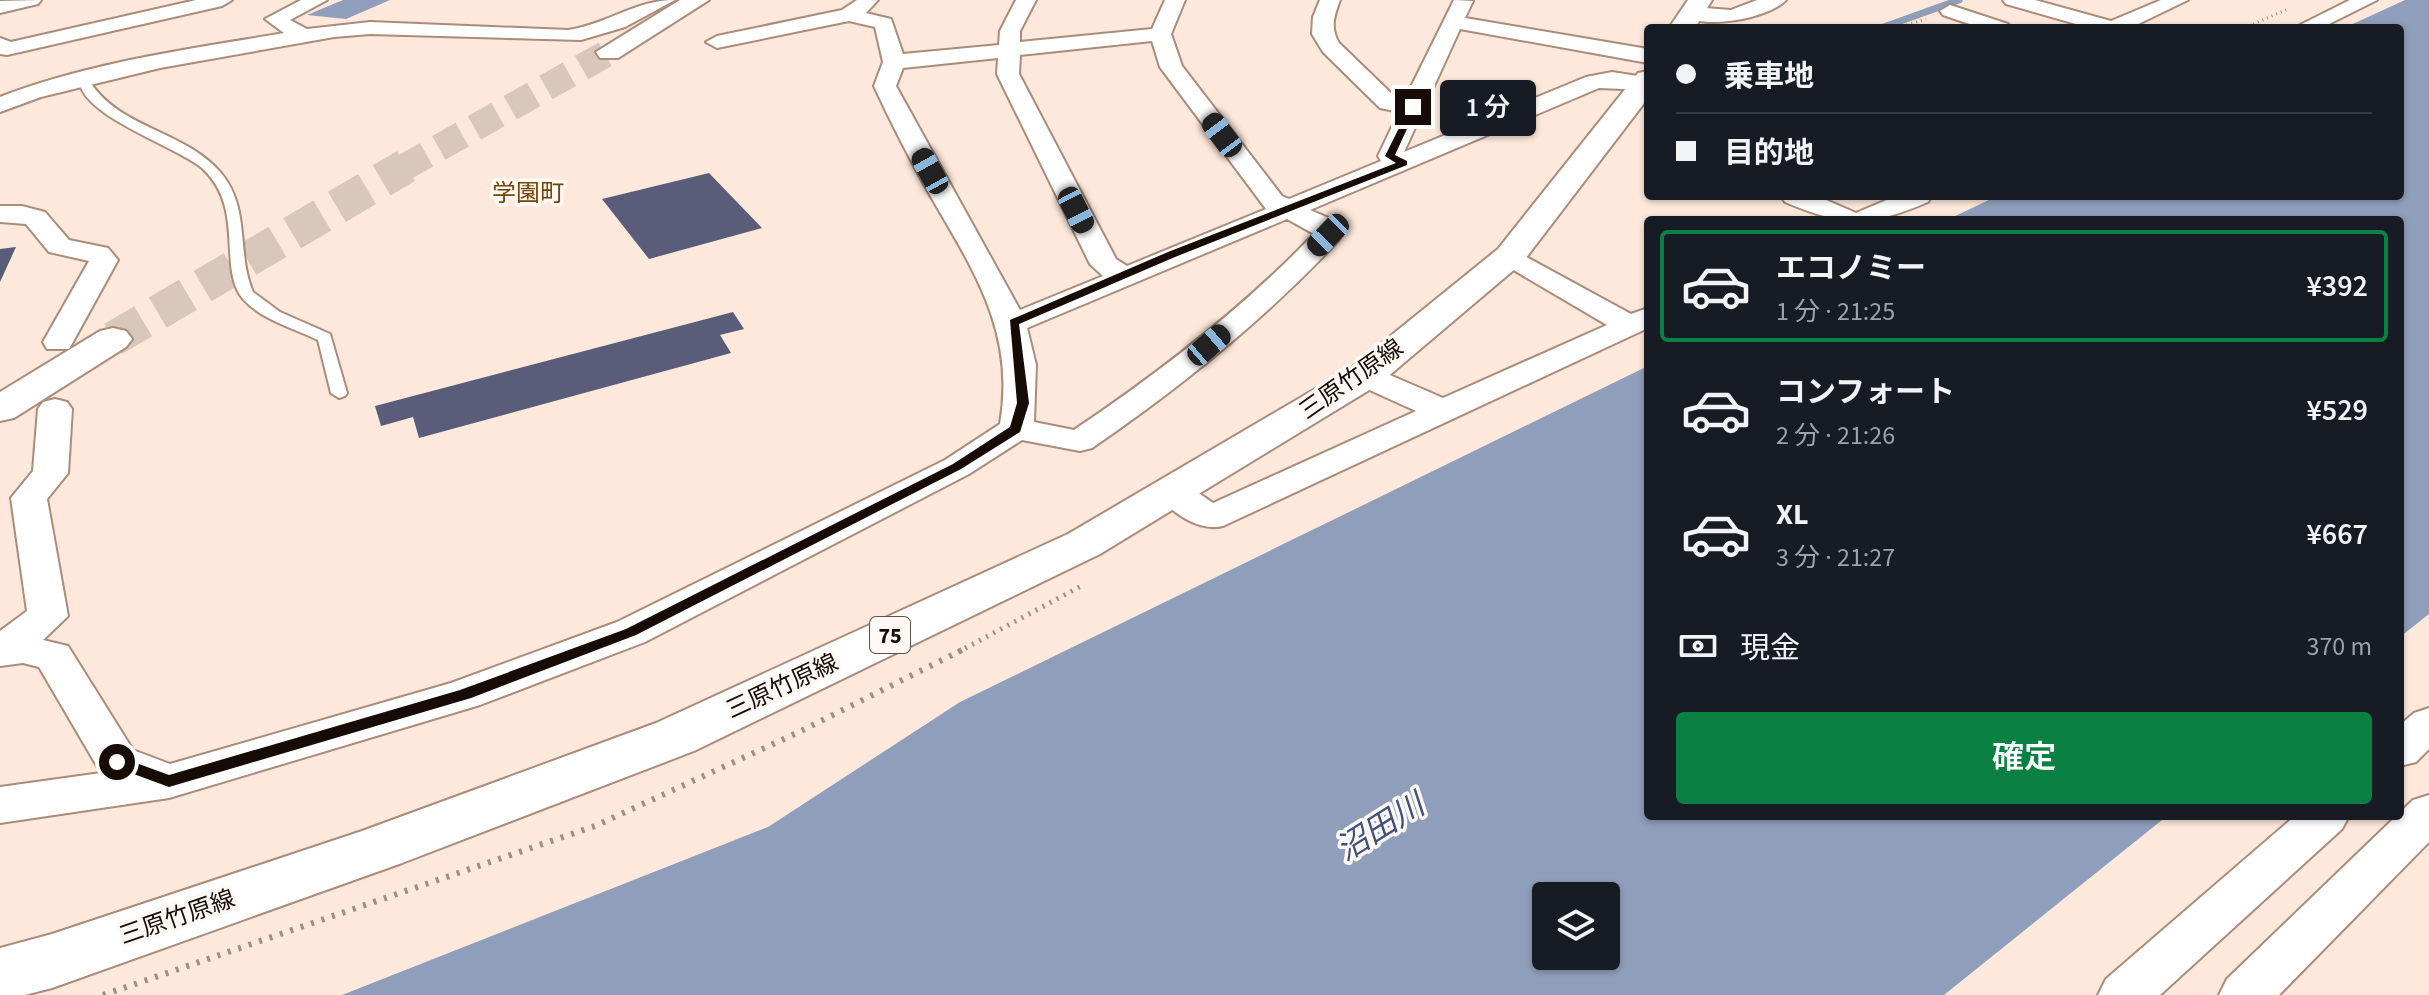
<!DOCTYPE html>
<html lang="ja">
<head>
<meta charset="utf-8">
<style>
  :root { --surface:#171b24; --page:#242831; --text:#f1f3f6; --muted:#9ea1a6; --line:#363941; --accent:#0b8043 }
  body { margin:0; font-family:"Source Sans 3","Noto Sans JP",sans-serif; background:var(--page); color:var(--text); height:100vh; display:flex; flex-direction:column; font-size:30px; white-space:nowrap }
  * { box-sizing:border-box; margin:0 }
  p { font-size:26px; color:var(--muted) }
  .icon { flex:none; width:44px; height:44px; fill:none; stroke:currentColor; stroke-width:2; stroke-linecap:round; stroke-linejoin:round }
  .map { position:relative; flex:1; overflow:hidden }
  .sheet { position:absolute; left:1644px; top:216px; width:760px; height:604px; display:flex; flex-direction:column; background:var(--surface); border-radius:8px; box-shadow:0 2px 6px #0004 }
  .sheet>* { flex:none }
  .banner { position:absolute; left:1644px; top:24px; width:760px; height:176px; border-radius:8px; box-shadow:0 2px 6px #0004; display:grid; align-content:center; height:176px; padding:0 32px; background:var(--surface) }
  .controls { position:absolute; left:1532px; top:882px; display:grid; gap:16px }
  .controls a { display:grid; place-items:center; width:88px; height:88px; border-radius:8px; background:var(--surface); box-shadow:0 2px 6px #0004; font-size:40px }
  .end { position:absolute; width:36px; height:36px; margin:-18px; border:10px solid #160b05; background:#fff; box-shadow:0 0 0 4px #fff }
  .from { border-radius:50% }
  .bubble { position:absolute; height:56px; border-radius:8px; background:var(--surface); box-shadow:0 2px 6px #0004; font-size:26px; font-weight:600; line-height:56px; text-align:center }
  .car { position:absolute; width:24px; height:48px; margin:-24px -12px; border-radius:10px; box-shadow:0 0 6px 2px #0007; background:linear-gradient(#222 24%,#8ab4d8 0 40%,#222 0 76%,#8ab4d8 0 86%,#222 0) }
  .banner b { display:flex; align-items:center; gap:28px; height:76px; font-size:30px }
  .banner b+b { border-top:2px solid var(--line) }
  .banner i { width:20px; height:20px; background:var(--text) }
  ul { padding:14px 0 0; list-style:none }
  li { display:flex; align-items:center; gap:24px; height:112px; margin:0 16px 12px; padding:0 16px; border:4px solid transparent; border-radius:8px }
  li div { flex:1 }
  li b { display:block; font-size:30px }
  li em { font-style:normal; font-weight:600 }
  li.selected { border-color:var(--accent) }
  li>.icon { width:72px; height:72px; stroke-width:1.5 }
  .pay { display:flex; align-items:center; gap:20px; height:88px; padding:0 32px; font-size:30px }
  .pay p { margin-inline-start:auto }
  .action { display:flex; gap:16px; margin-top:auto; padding:16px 32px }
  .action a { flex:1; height:92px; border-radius:8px; background:var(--accent); color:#fff; font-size:32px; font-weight:600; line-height:92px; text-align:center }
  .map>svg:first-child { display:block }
  .water { fill:#8f9fbb; fill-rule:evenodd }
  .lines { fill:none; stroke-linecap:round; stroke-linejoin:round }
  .stream { stroke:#8f9fbb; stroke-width:7 }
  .building { fill:#5a5d79 }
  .secondary-tunnel-far1 { stroke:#dac7bb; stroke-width:27; stroke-dasharray:27 14; stroke-linecap:butt }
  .secondary-tunnel { stroke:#dac7bb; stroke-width:35; stroke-dasharray:35 17; stroke-linecap:butt }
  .lane-casing { stroke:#ab8b79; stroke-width:4 }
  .street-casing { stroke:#ab8b79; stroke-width:4 }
  .secondary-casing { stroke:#ab8b79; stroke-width:4 }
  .primary-casing { stroke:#ab8b79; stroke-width:4 }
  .path-far2 { stroke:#9f8e84; stroke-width:3; stroke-dasharray:1 4; stroke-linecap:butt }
  .path-far1 { stroke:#9f8e84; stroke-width:5; stroke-dasharray:2 6; stroke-linecap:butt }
  .path { stroke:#9f8e84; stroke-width:6; stroke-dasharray:3 8; stroke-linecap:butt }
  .lane { fill:#fff; fill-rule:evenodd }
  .street { fill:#fff; fill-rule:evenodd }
  .secondary { fill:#fff; fill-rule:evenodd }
  .primary { fill:#fff; fill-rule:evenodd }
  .route { fill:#160b05 }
  .labels { text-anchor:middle; stroke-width:7; stroke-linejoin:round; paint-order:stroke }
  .shield { fill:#fff8f4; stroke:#5c524d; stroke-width:2 }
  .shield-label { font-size:22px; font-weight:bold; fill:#160b05 }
  .far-quarter-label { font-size:24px; fill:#784500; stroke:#fff8f4 }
  .street-label { font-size:24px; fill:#160b05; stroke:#fff8f4 }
  .near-water-label { font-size:32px; font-style:italic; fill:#3d537e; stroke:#fff8f4 }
</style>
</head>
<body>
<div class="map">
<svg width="2429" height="995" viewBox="0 0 2429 995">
  <rect width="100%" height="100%" fill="#fde8db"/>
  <g class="water">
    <path d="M343 0H390L346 19 307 15Z"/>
    <path d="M2405 0H2429V614L2400 637V220H1947L1997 196H2400V28H2344Z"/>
    <path d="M1648 366V816H2167L1944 995H342L768 827 960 702ZM1606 896V956H1546V896Z"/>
  </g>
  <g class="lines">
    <path class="stream" d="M1881 28 1959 0"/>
  </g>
  <g class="building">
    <path d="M709 173 762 228 649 259 602 199Z"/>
    <path d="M16 247 0 282V249Z"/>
    <path d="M733 312 744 329 720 335 731 353 419 438 413 417 381 426 375 406Z"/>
  </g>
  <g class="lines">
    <path class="secondary-tunnel-far1" d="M403 168 609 52"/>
    <path class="secondary-tunnel" d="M113 339 406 166"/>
    <defs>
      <path id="lane" d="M79 77H87C116 129 184 129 221 173 251 209 236 253 253 292L280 312 330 334 347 393 345 396 339 398 331 393 318 340C293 328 262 320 243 299 217 268 246 208 202 168 175 145 77 115 79 77Z"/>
      <g id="street">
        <path d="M41 0 38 4 0 13V1Z"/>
        <path d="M196 0H232L222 6 7 55 0 54V38L11 42Z"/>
        <path d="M301 0H327L290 20 307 29 370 22 568 30C608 24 635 0 675 0L625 27 581 40 370 34 334 37 160 68 41 97 0 112V97C90 62 190 49 284 33L265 19Z"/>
        <path d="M857 0H878L866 13 891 19 903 54 999 45 1000 31 1016 0H1036L1020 31V42L1152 29 1165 0H1185L1171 34 1182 66 1282 196 1289 199 1381 161 1378 156 1399 112 1380 108 1323 52 1312 34 1313 17 1320 0H1340C1334 16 1330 28 1339 43L1395 97 1405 99 1454 0 1473 1 1465 18 1648 49V63L1460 29 1404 152 1586 77 1612 72 1644 77 1648 78V90L1599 88 1310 210 1331 219 1342 235 1338 241C1264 320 1181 387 1092 448L1080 451 1022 440 969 474 645 642 480 705 169 798 0 823V787L101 773 39 667 23 663 0 666V631L27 611 11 498 33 471 38 409 43 402 55 399 67 402 72 409 68 473 47 499 68 616 43 640 68 646 133 750 170 764 451 683 617 622 945 460 1000 424C1016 333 974 271 930 195 910 160 891 123 874 86L883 62 875 27 849 21 717 48 706 42 717 36 842 10ZM1152 41 1160 67 1266 209 1127 266 1116 259 1019 74 1020 55ZM998 58 997 74 1090 264 1103 276 1020 310 896 86 903 68ZM1287 219 1314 234C1242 309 1160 372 1074 430L1034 422 1036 365 1027 328Z"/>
        <path d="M1757 0H1786C1770 18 1699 32 1682 13L1692 7 1731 10Z"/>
        <path d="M2003 0H2035L2111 21 2161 0H2188L2130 28H2090L2006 4Z"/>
        <path d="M2350 0H2377L2321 28H2294Z"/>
        <path d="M1950 5 2008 24 2011 28H1981L1943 15 1940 11Z"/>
        <path d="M1781 196H1817L1856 213 1896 196H1932L1928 202C1869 227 1844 227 1785 202Z"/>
        <path d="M0 206H22L45 212 69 240 108 248 118 260 69 349H47L43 342 89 261 49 252 26 224 0 222Z"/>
        <path d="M1510 248 1631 314 1648 308V328L1223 526C1198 532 1170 512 1156 492L1161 484C1183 479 1195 491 1213 503L1416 411 1354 383 1349 376 1354 369 1365 366 1376 369 1443 398 1607 325 1500 262 1496 256 1500 250Z"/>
        <path d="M2429 708V749L2416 762 2400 766V725L2414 713Z"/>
        <path d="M2429 795V842L2279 995H2219L2227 979 2413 800Z"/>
        <path d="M2295 816H2349L2342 829 2160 995H2098L2106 979Z"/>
      </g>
      <g id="secondary">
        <path d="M680 0H709L618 58H600L596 52Z"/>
        <path d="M113 328 126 331 132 339 126 347 14 418 0 421V392L100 331Z"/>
      </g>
      <g id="primary">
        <path d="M1688 0H1712L1695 28H1669Z"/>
        <path d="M1648 71V98L1522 263 1379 384 1100 554 694 751 402 863 52 988 25 995H0V948L52 934 362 831 656 723 1068 534 1351 368 1498 249 1638 73Z"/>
      </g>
    </defs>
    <use href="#lane" class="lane-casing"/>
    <use href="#street" class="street-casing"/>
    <use href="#secondary" class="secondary-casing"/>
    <use href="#primary" class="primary-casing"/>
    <g class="path-far2">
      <path d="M1897 28 1926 19"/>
      <path d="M2244 28 2288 9"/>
    </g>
    <path class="path-far1" d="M958 652 1085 584"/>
    <path class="path" d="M103 995 595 826 797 733 962 650"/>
    <use href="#lane" class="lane"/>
    <use href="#street" class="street"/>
    <use href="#secondary" class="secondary"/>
    <use href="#primary" class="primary"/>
  </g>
  <path class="route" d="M1410 106 1417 107 1395 155 1407 161V165L1175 257 1019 324 1029 403 1020 432 961 469 636 635 471 698 169 787 112 766 109 762 117 756 169 775 460 690 626 629 953 464 1010 427 1017 403 1010 320 1168 252 1396 163 1385 156Z"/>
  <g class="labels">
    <rect class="shield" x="870" y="617" width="40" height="36" rx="6"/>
    <g class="shield-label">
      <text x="890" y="643">75</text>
    </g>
    <g class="far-quarter-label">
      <text x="528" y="201">学園町</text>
    </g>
    <g class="street-label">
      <text transform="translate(1351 379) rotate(-35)" y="8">三原竹原線</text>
      <text transform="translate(782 686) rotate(-25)" y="8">三原竹原線</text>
      <text transform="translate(177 917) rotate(-19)" y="8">三原竹原線</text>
    </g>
    <g class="near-water-label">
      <text transform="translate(1380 827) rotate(-32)" y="11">沼田川</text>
    </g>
  </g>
</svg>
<div class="controls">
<a><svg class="icon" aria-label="layers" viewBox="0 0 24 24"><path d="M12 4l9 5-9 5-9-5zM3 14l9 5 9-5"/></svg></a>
</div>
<i class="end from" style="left:117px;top:762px"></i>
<i class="end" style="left:1413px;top:107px"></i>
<div class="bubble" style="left:1440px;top:80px;width:96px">1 分</div>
<i class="car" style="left:1222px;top:135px;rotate:323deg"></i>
<i class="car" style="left:930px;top:171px;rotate:331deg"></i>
<i class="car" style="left:1076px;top:210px;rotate:153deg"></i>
<i class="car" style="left:1328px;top:235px;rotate:224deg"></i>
<i class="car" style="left:1209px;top:345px;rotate:49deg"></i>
<div class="banner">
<b><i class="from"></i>乗車地</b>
<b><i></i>目的地</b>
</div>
<section class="sheet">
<ul>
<li class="selected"><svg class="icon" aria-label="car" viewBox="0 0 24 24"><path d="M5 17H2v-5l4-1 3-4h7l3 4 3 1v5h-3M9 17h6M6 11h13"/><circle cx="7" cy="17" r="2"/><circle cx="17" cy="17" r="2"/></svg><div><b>エコノミー</b><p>1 分 · 21:25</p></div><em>¥392</em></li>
<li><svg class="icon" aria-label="car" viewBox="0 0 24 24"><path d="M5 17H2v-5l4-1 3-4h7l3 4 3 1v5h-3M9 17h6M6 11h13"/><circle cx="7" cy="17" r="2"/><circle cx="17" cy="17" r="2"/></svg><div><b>コンフォート</b><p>2 分 · 21:26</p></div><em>¥529</em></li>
<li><svg class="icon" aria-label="car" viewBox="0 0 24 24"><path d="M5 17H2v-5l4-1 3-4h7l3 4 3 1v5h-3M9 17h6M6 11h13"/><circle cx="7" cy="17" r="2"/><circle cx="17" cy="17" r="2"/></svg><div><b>XL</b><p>3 分 · 21:27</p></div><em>¥667</em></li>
</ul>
<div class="pay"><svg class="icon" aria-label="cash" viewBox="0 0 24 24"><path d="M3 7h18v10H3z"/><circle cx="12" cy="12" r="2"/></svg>現金<p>370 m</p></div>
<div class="action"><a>確定</a></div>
</section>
</div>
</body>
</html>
